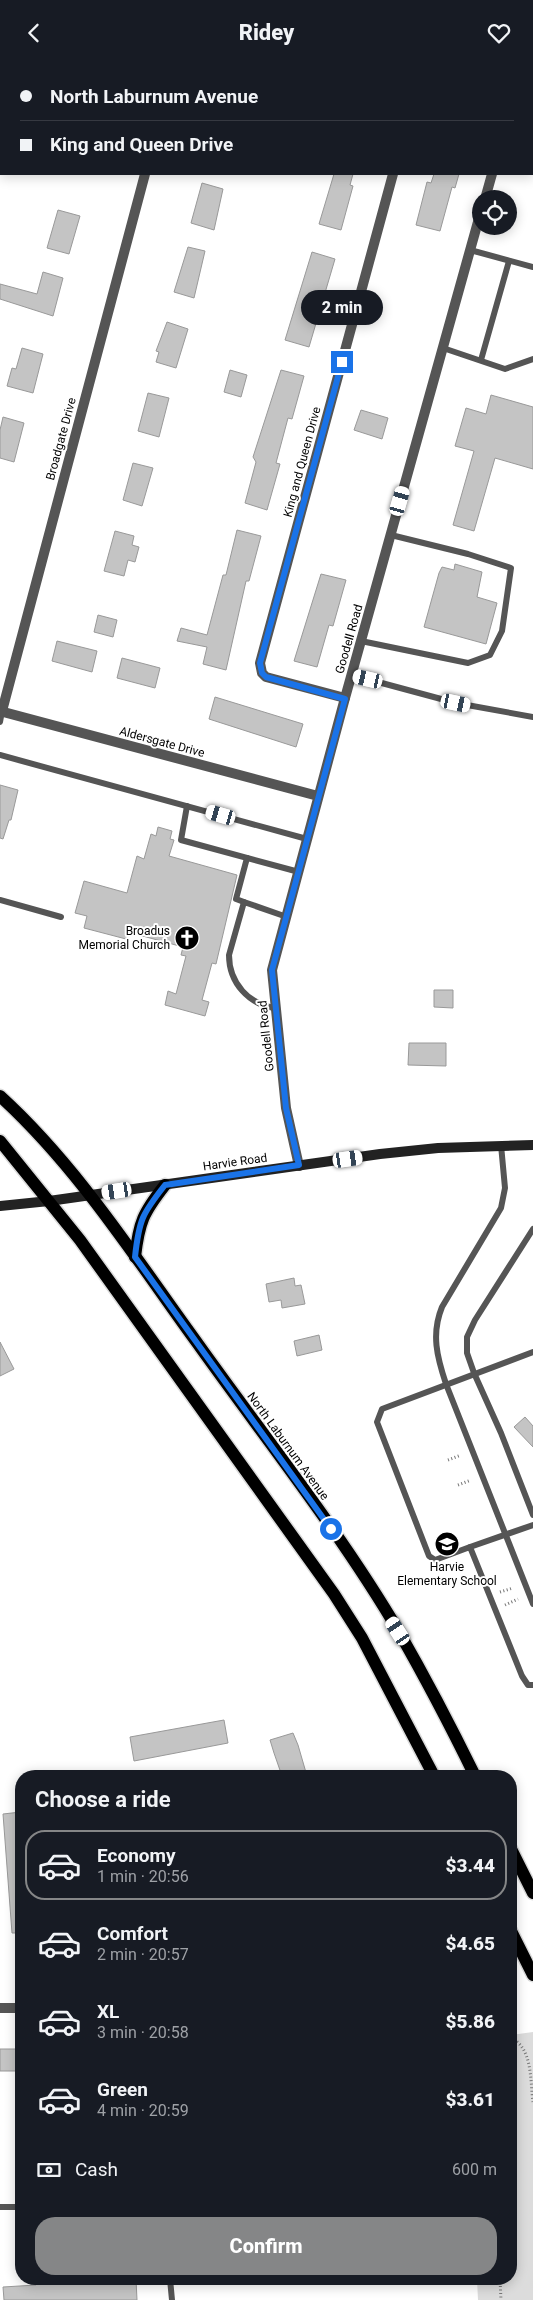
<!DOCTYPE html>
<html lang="en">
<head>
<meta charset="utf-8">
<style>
  :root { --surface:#171b24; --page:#242831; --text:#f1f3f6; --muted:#9ea1a6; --line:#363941; --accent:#858687 }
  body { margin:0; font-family:Roboto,sans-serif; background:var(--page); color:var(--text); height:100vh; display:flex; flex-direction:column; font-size:19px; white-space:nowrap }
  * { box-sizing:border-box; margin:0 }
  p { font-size:16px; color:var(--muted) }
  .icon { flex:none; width:28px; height:28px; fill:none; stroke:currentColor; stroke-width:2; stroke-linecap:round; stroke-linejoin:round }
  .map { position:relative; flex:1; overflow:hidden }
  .drawer { position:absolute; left:15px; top:1705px; width:502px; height:515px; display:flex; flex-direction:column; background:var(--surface); border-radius:20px; box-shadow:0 2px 12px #0003 }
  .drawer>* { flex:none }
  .hud { position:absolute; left:0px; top:0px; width:534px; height:110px; box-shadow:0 2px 12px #0003; display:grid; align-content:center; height:110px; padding:0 20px; background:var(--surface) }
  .tools { position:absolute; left:472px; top:125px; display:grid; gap:10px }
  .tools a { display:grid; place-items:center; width:45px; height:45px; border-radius:50%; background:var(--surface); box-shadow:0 2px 12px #0003; font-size:25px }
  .end { position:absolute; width:22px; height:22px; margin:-11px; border:6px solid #1a73e8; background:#fff; box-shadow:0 0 0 2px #fff }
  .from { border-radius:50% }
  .bubble { position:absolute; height:35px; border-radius:18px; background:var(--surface); box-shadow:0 2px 12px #0003; font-size:16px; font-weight:800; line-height:35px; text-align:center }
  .car { position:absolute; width:15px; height:30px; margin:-15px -8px; border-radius:6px; box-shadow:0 0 4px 1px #0007; background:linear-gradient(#fff 24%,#345 0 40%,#fff 0 76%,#345 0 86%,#fff 0) }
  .hud b { display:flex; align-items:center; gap:18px; height:48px; font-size:19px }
  .hud b+b { border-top:1px solid var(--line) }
  .hud i { width:12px; height:12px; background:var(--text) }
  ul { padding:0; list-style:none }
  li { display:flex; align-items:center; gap:15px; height:70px; margin:0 10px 8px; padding:0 10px; border:2px solid transparent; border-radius:20px }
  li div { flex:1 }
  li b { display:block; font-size:19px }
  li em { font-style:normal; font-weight:800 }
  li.current { border-color:var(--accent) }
  li>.icon { width:45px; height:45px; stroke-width:1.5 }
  h2 { padding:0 20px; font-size:22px; line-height:60px }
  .pay { display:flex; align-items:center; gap:12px; height:55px; padding:0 20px; font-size:19px }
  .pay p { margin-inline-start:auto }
  .cta { display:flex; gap:10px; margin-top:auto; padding:10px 20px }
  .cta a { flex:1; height:58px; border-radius:20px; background:var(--accent); color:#fff; font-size:20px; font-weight:800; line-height:58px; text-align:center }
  header { display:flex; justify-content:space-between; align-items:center; height:65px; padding:0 20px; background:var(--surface); font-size:22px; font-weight:800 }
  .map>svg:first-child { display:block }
  .green { fill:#dcdcdc }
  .building { fill:#c4c4c4; stroke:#999 }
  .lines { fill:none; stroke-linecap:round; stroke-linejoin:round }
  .primary-casing { stroke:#dbdbdb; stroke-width:15 }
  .path { stroke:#777; stroke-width:3; stroke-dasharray:1 2.5; stroke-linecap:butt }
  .lane { stroke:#555; stroke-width:6 }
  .street { stroke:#555; stroke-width:10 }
  .secondary { stroke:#222; stroke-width:10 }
  .primary { stroke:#000; stroke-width:12 }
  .route { stroke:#1a73e8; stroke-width:6 }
  .labels { text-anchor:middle; stroke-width:4; stroke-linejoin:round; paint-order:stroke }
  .street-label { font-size:12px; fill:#000; stroke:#fff }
  .poi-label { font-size:12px; fill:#000; stroke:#fff; text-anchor:end }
</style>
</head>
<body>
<header><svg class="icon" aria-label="back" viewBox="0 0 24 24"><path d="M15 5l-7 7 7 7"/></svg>Ridey<svg class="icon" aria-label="heart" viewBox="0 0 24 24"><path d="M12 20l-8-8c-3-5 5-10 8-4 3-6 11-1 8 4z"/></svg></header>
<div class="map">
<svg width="533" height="2235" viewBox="0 0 533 2235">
  <rect width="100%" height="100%" fill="#fff"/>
  <path class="green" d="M533 1967V2235H478L477 2214H511V1970Z"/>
  <g class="building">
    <path d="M334 109H353L350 120 353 121 341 165 319 159Z"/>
    <path d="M434 109H459L455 123 452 122 440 166 416 160 427 117 431 118Z"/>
    <path d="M202 118 223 124 214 165 191 158Z"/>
    <path d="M58 145 80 151 69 189 47 183Z"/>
    <path d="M188 182 205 186 194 233 174 227Z"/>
    <path d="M312 187 335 194 309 282 285 275Z"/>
    <path d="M43 207 63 213 53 251 0 234V219L37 229Z"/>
    <path d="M167 257 188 264 176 303 156 297 159 287 156 286Z"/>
    <path d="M22 283 43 289 33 328 7 321 12 303 16 304Z"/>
    <path d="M230 305 247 310 241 332 224 327Z"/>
    <path d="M281 305 304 311 292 354 288 353 276 398 280 399 267 445 245 438 256 397 253 392Z"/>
    <path d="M148 328 169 333 159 372 138 366Z"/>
    <path d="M491 330 533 342V404L495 393 474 466 453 460 474 386 455 381 466 343 486 349Z"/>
    <path d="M361 345 388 353 382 374 354 365Z"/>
    <path d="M3 352 24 358 14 397 0 393V365Z"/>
    <path d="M133 398 153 403 142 441 123 435Z"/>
    <path d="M237 465 261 471 249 516H246L226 605 203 599 207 582 177 576 181 563 207 570 223 510H226Z"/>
    <path d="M115 466 134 471 132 480 139 482 135 497 128 495 124 511 104 506Z"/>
    <path d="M455 499 482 507 477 532 497 538 486 579 424 562 439 508 442 502 454 505Z"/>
    <path d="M321 509 346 515 333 561 329 560 317 602 294 596Z"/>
    <path d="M98 550 117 555 113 572 94 567Z"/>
    <path d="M57 576 97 586 92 607 52 596Z"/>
    <path d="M122 593 160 603 155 623 117 613Z"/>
    <path d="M215 632 303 659 296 682 209 654Z"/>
    <path d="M0 720 18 725 11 755H9L3 774 0 773Z"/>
    <path d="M158 762 172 766 170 774 174 775 169 791 237 810 216 899 212 898 202 935 209 937 205 951 165 940 168 926 176 929 186 891 181 890 183 882 128 867 126 874 84 863 87 851 75 848 84 816 127 828 137 791 144 794 151 769 156 771Z"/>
    <path d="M434 925H453V943L434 942Z"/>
    <path d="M409 978H446V1001L408 1000Z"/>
    <path d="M294 1213 295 1221 301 1220 305 1239 282 1243 281 1235 269 1237 266 1219Z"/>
    <path d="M319 1270 322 1285 297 1291 294 1276Z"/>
    <path d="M0 1277 14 1304 0 1311Z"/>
    <path d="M525 1352 533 1361V1382L514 1362Z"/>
    <path d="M224 1655 228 1678 134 1696 130 1672Z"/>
    <path d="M293 1668 298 1680 307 1711H282L274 1688 270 1675Z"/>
    <path d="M21 1747V1868H12L3 1749Z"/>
    <rect x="0" y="1984" width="21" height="22"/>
    <path d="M35 2214H136L137 2235H4L3 2222 36 2220Z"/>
  </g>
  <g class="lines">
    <defs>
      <g id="primary">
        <path d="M0 1031C78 1102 136 1194 198 1279 265 1373 341 1468 399 1567 426 1614 451 1662 475 1711"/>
        <path d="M0 1076 80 1175 334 1529 362 1573 434 1711"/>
        <path d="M135 1192C139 1157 143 1148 165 1120"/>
        <path d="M511 1784 533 1828"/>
        <path d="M511 1866 533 1910"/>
      </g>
    </defs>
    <use href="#primary" class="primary-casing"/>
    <g class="path">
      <path d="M448 1395 461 1390"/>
      <path d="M458 1420 471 1415"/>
      <path d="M500 1527 513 1523"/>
      <path d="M505 1540 518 1534"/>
      <path d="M511 1973C533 1983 530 2016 533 2037"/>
      <path d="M500 2214 501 2235"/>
    </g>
    <g class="lane">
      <path d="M470 185 533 202"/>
      <path d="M443 283 505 304 533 294"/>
      <path d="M481 295 509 196"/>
      <path d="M361 576 468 598 490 590 502 566 511 503 468 489 391 470"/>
      <path d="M352 610 456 638 533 652"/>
      <path d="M0 657 2 646"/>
      <path d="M0 690 307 774"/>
      <path d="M187 741 181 775 299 807"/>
      <path d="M0 835 61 852"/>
      <path d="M244 837 236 834 247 793"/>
      <path d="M276 943C249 940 229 918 229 890L244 837 287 852"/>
      <path d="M501 1080 505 1123 501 1143 442 1242C431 1269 437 1292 446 1319L533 1539"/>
      <path d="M533 1164 475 1255 467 1272V1288L474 1308 501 1368 533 1450"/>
      <path d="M533 1287 382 1344 377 1357 429 1491 435 1495 470 1482 522 1611 528 1620H533"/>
      <path d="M470 1482 533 1460"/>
      <path d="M0 2142H21"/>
      <path d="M170 2214 172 2235"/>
    </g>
    <g class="street">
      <path d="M174 1V0"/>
      <path d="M521 1 522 0"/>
      <path d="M485 134 492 109"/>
      <path d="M345 633 266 612 262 608 260 598 393 109"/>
      <path d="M0 646 318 731"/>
      <path d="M2 646 145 109"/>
      <path d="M299 1101 286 1043 272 905 345 633 481 146"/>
      <path d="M0 1943H21"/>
    </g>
    <path class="secondary" d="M0 1141 49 1136 380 1089 438 1083 533 1080"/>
    <use href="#primary" class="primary"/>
  </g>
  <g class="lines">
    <path class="route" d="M331 1464 135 1192C139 1155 142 1149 165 1120L299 1100 286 1043 272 905 345 634 266 612 262 608 260 598 342 297"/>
  </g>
  <defs>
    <symbol id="church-disc" viewBox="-11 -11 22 22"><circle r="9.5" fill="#000" stroke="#fff"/><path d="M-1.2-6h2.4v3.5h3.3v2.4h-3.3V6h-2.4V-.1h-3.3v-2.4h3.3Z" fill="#fff"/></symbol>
    <symbol id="school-disc" viewBox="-11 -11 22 22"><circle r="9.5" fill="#000" stroke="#fff"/><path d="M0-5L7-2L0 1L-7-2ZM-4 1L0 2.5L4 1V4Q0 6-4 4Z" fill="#fff"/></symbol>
  </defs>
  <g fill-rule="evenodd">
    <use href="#church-disc" x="173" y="859" width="28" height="28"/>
    <use href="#school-disc" x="433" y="1465" width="28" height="28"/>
  </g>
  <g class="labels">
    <g class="street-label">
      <text transform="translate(61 374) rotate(-75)" y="4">Broadgate Drive</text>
      <text transform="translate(302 397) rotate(-75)" y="4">King and Queen Drive</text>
      <text transform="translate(349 574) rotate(-74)" y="4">Goodell Road</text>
      <text transform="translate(162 677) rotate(15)" y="4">Aldersgate Drive</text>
      <text transform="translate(266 971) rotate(-96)" y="4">Goodell Road</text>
      <text transform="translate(235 1097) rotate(-8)" y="4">Harvie Road</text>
      <text transform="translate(288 1381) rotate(54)" y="4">North Laburnum Avenue</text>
    </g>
    <g class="poi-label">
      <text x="170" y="870">Broadus<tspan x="170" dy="14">Memorial Church</tspan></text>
      <text x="447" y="1506" text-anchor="middle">Harvie<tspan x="447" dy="14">Elementary School</tspan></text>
    </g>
  </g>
</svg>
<div class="tools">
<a><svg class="icon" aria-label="locate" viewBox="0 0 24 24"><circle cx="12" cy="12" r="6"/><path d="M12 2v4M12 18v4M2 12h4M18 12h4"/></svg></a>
</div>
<i class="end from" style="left:331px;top:1464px"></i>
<i class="end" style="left:342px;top:297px"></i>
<div class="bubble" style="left:301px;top:225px;width:82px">2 min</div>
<i class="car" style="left:400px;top:436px;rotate:16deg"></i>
<i class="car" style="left:368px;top:614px;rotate:283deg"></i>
<i class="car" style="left:456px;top:638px;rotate:102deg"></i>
<i class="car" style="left:221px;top:750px;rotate:286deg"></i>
<i class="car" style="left:348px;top:1094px;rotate:82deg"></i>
<i class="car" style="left:117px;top:1126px;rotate:261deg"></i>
<i class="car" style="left:398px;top:1566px;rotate:327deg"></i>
<div class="hud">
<b><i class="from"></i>North Laburnum Avenue</b>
<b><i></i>King and Queen Drive</b>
</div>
<section class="drawer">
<h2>Choose a ride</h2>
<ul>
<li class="current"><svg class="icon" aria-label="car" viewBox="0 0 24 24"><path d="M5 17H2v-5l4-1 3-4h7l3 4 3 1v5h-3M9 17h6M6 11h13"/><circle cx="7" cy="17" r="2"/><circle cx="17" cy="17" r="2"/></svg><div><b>Economy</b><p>1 min · 20:56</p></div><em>$3.44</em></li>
<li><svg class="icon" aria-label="car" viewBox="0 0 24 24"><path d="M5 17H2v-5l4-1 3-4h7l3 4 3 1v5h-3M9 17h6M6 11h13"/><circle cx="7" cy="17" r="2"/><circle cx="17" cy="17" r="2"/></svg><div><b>Comfort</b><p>2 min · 20:57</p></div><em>$4.65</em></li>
<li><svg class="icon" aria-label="car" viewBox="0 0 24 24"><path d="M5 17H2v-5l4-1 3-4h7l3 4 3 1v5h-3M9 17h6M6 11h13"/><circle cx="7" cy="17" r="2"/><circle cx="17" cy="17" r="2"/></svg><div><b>XL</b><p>3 min · 20:58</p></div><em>$5.86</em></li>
<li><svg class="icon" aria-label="car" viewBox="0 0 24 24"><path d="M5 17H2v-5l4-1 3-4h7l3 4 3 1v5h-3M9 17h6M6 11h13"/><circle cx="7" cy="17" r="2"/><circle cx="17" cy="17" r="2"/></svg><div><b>Green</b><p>4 min · 20:59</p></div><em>$3.61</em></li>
</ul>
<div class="pay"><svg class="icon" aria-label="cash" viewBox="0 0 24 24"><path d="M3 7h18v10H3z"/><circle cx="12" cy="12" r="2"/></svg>Cash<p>600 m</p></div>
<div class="cta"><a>Confirm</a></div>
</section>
</div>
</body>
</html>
